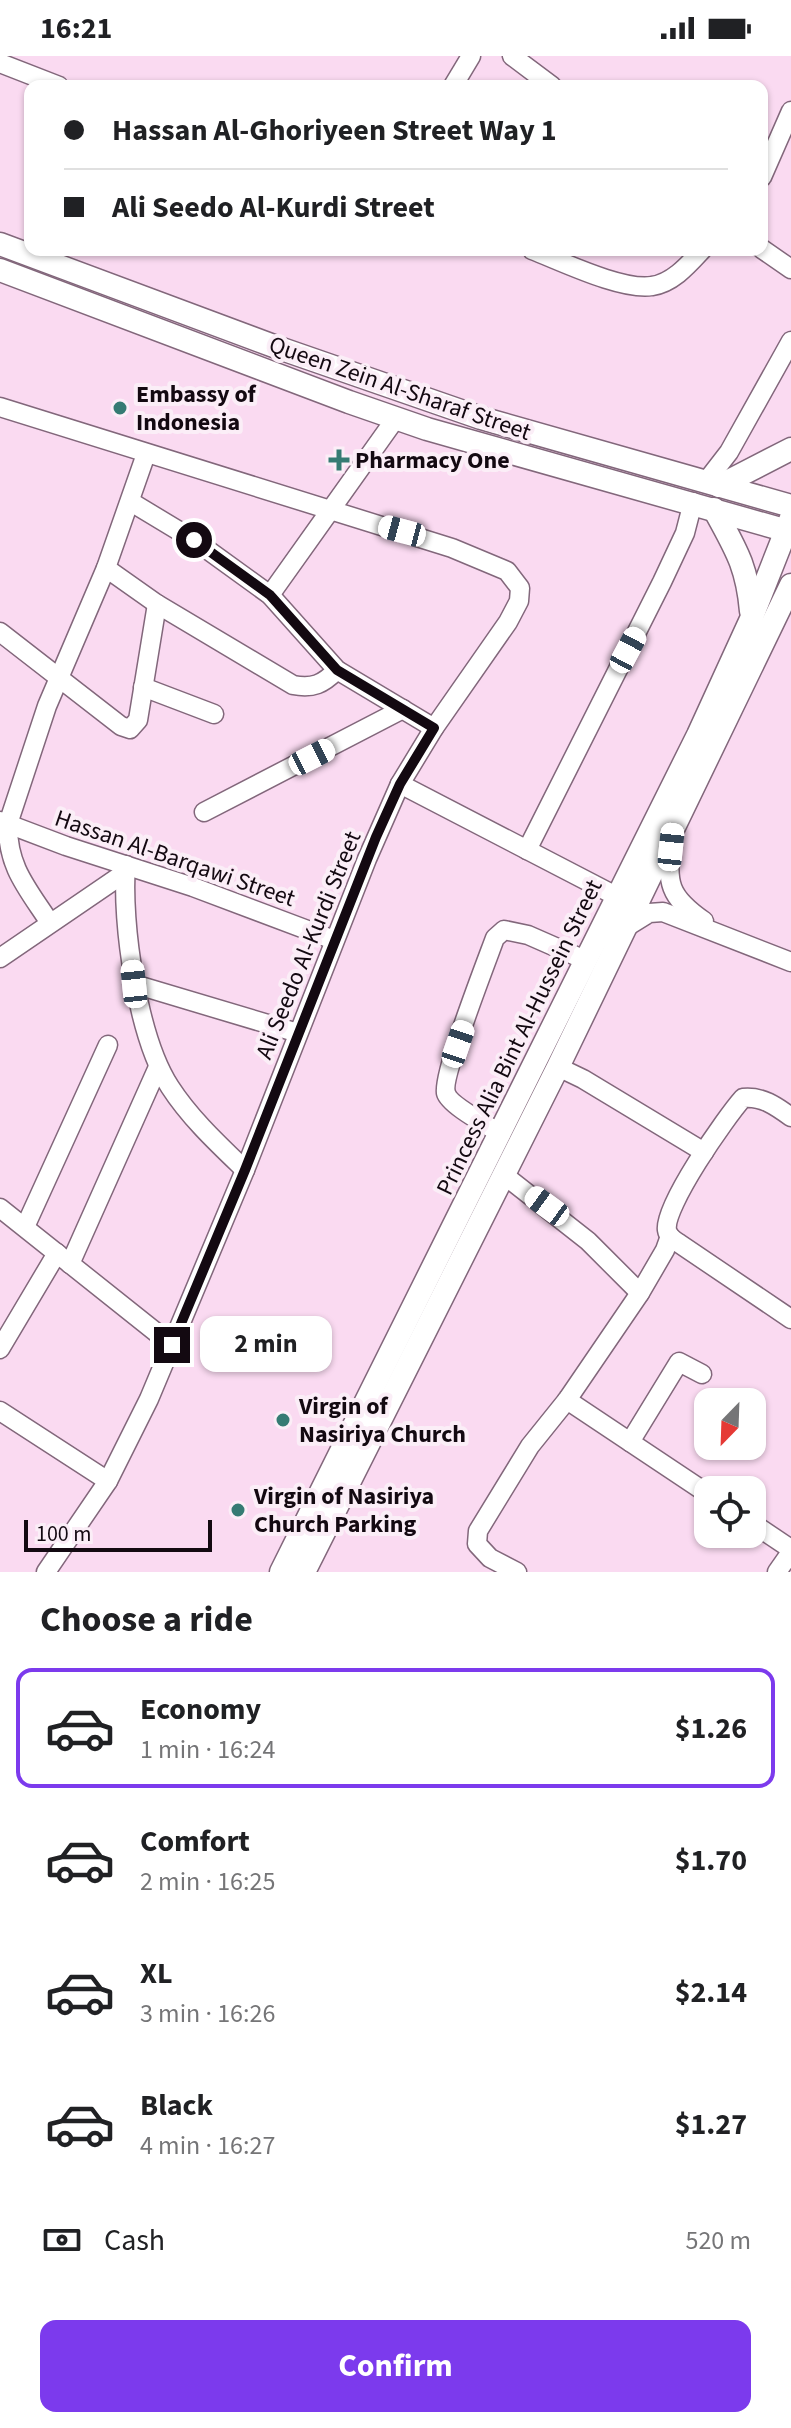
<!DOCTYPE html>
<html lang="en">
<head>
<meta charset="utf-8">
<style>
  :root { --surface:#fff; --page:#f2f2f2; --text:#202124; --muted:#757577; --line:#e0e0e0; --accent:#7c3aed }
  body { margin:0; font-family:"Source Sans 3",sans-serif; background:var(--page); color:var(--text); height:100vh; display:flex; flex-direction:column; font-size:30px; white-space:nowrap }
  * { box-sizing:border-box; margin:0 }
  p { font-size:26px; color:var(--muted) }
  .icon { flex:none; width:44px; height:44px; fill:none; stroke:currentColor; stroke-width:2; stroke-linecap:round; stroke-linejoin:round }
  .map { position:relative; height:1516px; overflow:hidden }
  .drawer { display:flex; flex-direction:column; background:var(--surface); flex:1 }
  .drawer>* { flex:none }
  .banner { position:absolute; left:24px; top:24px; width:744px; height:176px; border-radius:16px; box-shadow:0 2px 6px #0004; display:grid; align-content:center; height:176px; padding:0 40px; background:var(--surface) }
  .needle { width:52px; rotate:203deg }
  .fabs { position:absolute; left:694px; top:1332px; display:grid; gap:16px }
  .fabs a { display:grid; place-items:center; width:72px; height:72px; border-radius:16px; background:var(--surface); box-shadow:0 2px 6px #0004; font-size:40px }
  .scale { position:absolute; left:24px; bottom:20px; width:188px; box-sizing:border-box; padding-left:8px; border:4px solid #130911; border-top:0; font-size:22px; line-height:28px; white-space:nowrap; color:#130911; -webkit-text-stroke:6px #fbeef7; paint-order:stroke }
  .end { position:absolute; width:36px; height:36px; margin:-18px; border:10px solid #130911; background:#fff; box-shadow:0 0 0 4px #fff }
  .from { border-radius:50% }
  .bubble { position:absolute; height:56px; border-radius:16px; background:var(--surface); box-shadow:0 2px 6px #0004; font-size:26px; font-weight:700; line-height:56px; text-align:center }
  .car { position:absolute; width:24px; height:48px; margin:-24px -12px; border-radius:10px; box-shadow:0 0 6px 2px #0007; background:linear-gradient(#fff 24%,#345 0 40%,#fff 0 76%,#345 0 86%,#fff 0) }
  .banner b { display:flex; align-items:center; gap:28px; height:76px; font-size:30px }
  .banner b+b { border-top:2px solid var(--line) }
  .banner i { width:20px; height:20px; background:var(--text) }
  ul { padding:0; list-style:none }
  li { display:flex; align-items:center; gap:24px; height:120px; margin:0 16px 12px; padding:0 24px; border:4px solid transparent; border-radius:16px }
  li div { flex:1 }
  li b { display:block; font-size:30px }
  li em { font-style:normal; font-weight:700 }
  li.current { border-color:var(--accent) }
  li>.icon { width:72px; height:72px; stroke-width:1.5 }
  h2 { padding:0 40px; font-size:36px; line-height:96px }
  .pay { display:flex; align-items:center; gap:20px; height:88px; padding:0 40px; font-size:30px }
  .pay p { margin-inline-start:auto }
  .action { display:flex; gap:16px; margin-top:auto; padding:16px 40px }
  .action a { flex:1; height:92px; border-radius:16px; background:var(--accent); color:#fff; font-size:32px; font-weight:700; line-height:92px; text-align:center }
  .status { display:flex; justify-content:space-between; align-items:center; height:56px; padding:0 40px; background:var(--surface); direction:ltr }
  .status svg { height:22px; fill:currentColor }
  .map>svg:first-child { display:block }
  .lines { fill:none; stroke-linecap:round; stroke-linejoin:round }
  .minor-casing { stroke:#82677b; stroke-width:21 }
  .major-casing { stroke:#82677b; stroke-width:25 }
  .minor { stroke:#fff; stroke-width:18 }
  .major { stroke:#fff; stroke-width:22 }
  .route { stroke:#130911; stroke-width:10 }
  .poi-dot { fill:#357b73; stroke:#fbeef7; stroke-width:3 }
  .labels { text-anchor:middle; stroke-width:8; stroke-linejoin:round; paint-order:stroke }
  .street-label { font-size:24px; fill:#130911; stroke:#fbeef7 }
  .poi-label { font-size:24px; font-weight:bold; fill:#130911; stroke:#fbeef7; text-anchor:start }
</style>
</head>
<body>
<div class="status"><b>16:21</b><svg viewBox="0 0 49 12"><path d="M0 12V9h3v3zM5 12V6h3v6zM10 12V3h3v9zM15 12V0h3v12zM26 1h20v11H26zM47 4h2v5h-2z"/></svg></div>
<div class="map">
<svg width="791" height="1516" viewBox="0 0 791 1516">
  <rect width="100%" height="100%" fill="#fadaf1"/>
  <g class="lines">
    <defs>
      <g id="minor">
        <path d="M512 0 552 30"/>
        <path d="M0 7 59 30"/>
        <path d="M453 30 471 0"/>
        <path d="M762 121 791 55"/>
        <path d="M762 193 791 213"/>
        <path d="M532 194C561 205 622 235 652 230 673 227 689 208 702 194"/>
        <path d="M0 351 452 492 507 515 520 532 519 545 508 566 434 672 400 728 367 803 245 1114 149 1343 108 1425 46 1516"/>
        <path d="M705 427 729 396 791 285"/>
        <path d="M131 446 194 484 270 539 337 614 434 672"/>
        <path d="M106 512 157 548 293 629C313 633 323 628 337 614"/>
        <path d="M270 539 396 362"/>
        <path d="M0 576 121 670 130 673 138 664 157 548"/>
        <path d="M143 631 214 658"/>
        <path d="M400 728 616 840"/>
        <path d="M204 756 403 653"/>
        <path d="M0 765 66 790 193 831 334 884"/>
        <path d="M671 786C667 828 668 840 704 865"/>
        <path d="M527 794 662 526 685 477 693 446"/>
        <path d="M126 809C121 867 138 982 170 1031 190 1062 218 1088 245 1114"/>
        <path d="M50 867C28 833 7 811 8 768L47 650 106 512 146 398"/>
        <path d="M628 870 649 857 663 856 791 906"/>
        <path d="M0 902 126 816"/>
        <path d="M134 928 298 977"/>
        <path d="M558 1011 583 1023 704 1096"/>
        <path d="M791 1061C776 1050 762 1040 743 1042 726 1061 663 1151 667 1174 668 1181 674 1184 680 1188L791 1263"/>
        <path d="M501 1078C489 1070 449 1049 446 1037 441 1022 487 904 495 882L504 874 528 879 585 904"/>
        <path d="M504 1119 588 1185 640 1237"/>
        <path d="M0 1152 172 1289"/>
        <path d="M25 1171 108 989"/>
        <path d="M70 1208 158 1011"/>
        <path d="M0 1293 57 1197"/>
        <path d="M567 1344 708 1438"/>
        <path d="M0 1355 108 1425"/>
        <path d="M630 1386 679 1306 702 1318"/>
        <path d="M752 1467 791 1493"/>
        <path d="M517 1516 490 1502 477 1488 478 1475 530 1390 567 1344 640 1237 665 1194 670 1180"/>
        <path d="M777 1516 791 1496"/>
      </g>
      <g id="major">
        <path d="M0 188 279 292 481 362 791 450"/>
        <path d="M0 214 349 346 427 373 791 476"/>
        <path d="M719 430 791 393"/>
        <path d="M714 453C735 492 747 509 751 555"/>
        <path d="M281 1516 698 679 752 561 791 462"/>
        <path d="M304 1516 558 1011 791 529"/>
      </g>
    </defs>
    <use href="#minor" class="minor-casing"/>
    <use href="#major" class="major-casing"/>
    <use href="#minor" class="minor"/>
    <use href="#major" class="major"/>
  </g>
  <g class="lines">
    <path class="route" d="M172 1289 245 1114 376 781 400 728 434 672 337 614 270 539 194 484"/>
  </g>
  <g class="poi-dot">
    <circle cx="120" cy="352" r="8"/>
    <path d="M335 392h8v8h8v8h-8v8h-8v-8h-8v-8h8z"/>
    <circle cx="283" cy="1364" r="8"/>
    <circle cx="238" cy="1454" r="8"/>
  </g>
  <g class="labels">
    <g class="street-label">
      <text transform="translate(400 332) rotate(19)" y="8">Queen Zein Al-Sharaf Street</text>
      <text transform="translate(175 802) rotate(19)" y="8">Hassan Al-Barqawi Street</text>
      <text transform="translate(308 889) rotate(-68)" y="8">Ali Seedo Al-Kurdi Street</text>
      <text transform="translate(519 981) rotate(-64)" y="8">Princess Alia Bint Al-Hussein Street</text>
    </g>
    <g class="poi-label">
      <text x="136" y="346">Embassy of<tspan x="136" dy="28">Indonesia</tspan></text>
      <text x="355" y="412">Pharmacy One</text>
      <text x="299" y="1358">Virgin of<tspan x="299" dy="28">Nasiriya Church</tspan></text>
      <text x="254" y="1448">Virgin of Nasiriya<tspan x="254" dy="28">Church Parking</tspan></text>
    </g>
  </g>
</svg>
<div class="fabs">
<a><svg class="needle" viewBox="-14 -14 28 28"><path d="M0-13l5 13h-10z" fill="#e53935"/><path d="M0 13l5-13h-10z" fill="#757577"/></svg></a>
<a><svg class="icon" aria-label="locate" viewBox="0 0 24 24"><circle cx="12" cy="12" r="6"/><path d="M12 2v4M12 18v4M2 12h4M18 12h4"/></svg></a>
</div>
<div class="scale">100 m</div>
<i class="end from" style="left:194px;top:484px"></i>
<i class="end" style="left:172px;top:1289px"></i>
<div class="bubble" style="left:200px;top:1260px;width:132px">2 min</div>
<i class="car" style="left:402px;top:475px;rotate:285deg"></i>
<i class="car" style="left:628px;top:594px;rotate:28deg"></i>
<i class="car" style="left:312px;top:701px;rotate:63deg"></i>
<i class="car" style="left:671px;top:791px;rotate:6deg"></i>
<i class="car" style="left:134px;top:928px;rotate:354deg"></i>
<i class="car" style="left:458px;top:988px;rotate:19deg"></i>
<i class="car" style="left:547px;top:1150px;rotate:306deg"></i>
<div class="banner">
<b><i class="from"></i>Hassan Al-Ghoriyeen Street Way 1</b>
<b><i></i>Ali Seedo Al-Kurdi Street</b>
</div>
</div>
<section class="drawer">
<h2>Choose a ride</h2>
<ul>
<li class="current"><svg class="icon" aria-label="car" viewBox="0 0 24 24"><path d="M5 17H2v-5l4-1 3-4h7l3 4 3 1v5h-3M9 17h6M6 11h13"/><circle cx="7" cy="17" r="2"/><circle cx="17" cy="17" r="2"/></svg><div><b>Economy</b><p>1 min · 16:24</p></div><em>$1.26</em></li>
<li><svg class="icon" aria-label="car" viewBox="0 0 24 24"><path d="M5 17H2v-5l4-1 3-4h7l3 4 3 1v5h-3M9 17h6M6 11h13"/><circle cx="7" cy="17" r="2"/><circle cx="17" cy="17" r="2"/></svg><div><b>Comfort</b><p>2 min · 16:25</p></div><em>$1.70</em></li>
<li><svg class="icon" aria-label="car" viewBox="0 0 24 24"><path d="M5 17H2v-5l4-1 3-4h7l3 4 3 1v5h-3M9 17h6M6 11h13"/><circle cx="7" cy="17" r="2"/><circle cx="17" cy="17" r="2"/></svg><div><b>XL</b><p>3 min · 16:26</p></div><em>$2.14</em></li>
<li><svg class="icon" aria-label="car" viewBox="0 0 24 24"><path d="M5 17H2v-5l4-1 3-4h7l3 4 3 1v5h-3M9 17h6M6 11h13"/><circle cx="7" cy="17" r="2"/><circle cx="17" cy="17" r="2"/></svg><div><b>Black</b><p>4 min · 16:27</p></div><em>$1.27</em></li>
</ul>
<div class="pay"><svg class="icon" aria-label="cash" viewBox="0 0 24 24"><path d="M3 7h18v10H3z"/><circle cx="12" cy="12" r="2"/></svg>Cash<p>520 m</p></div>
<div class="action"><a>Confirm</a></div>
</section>
</body>
</html>
